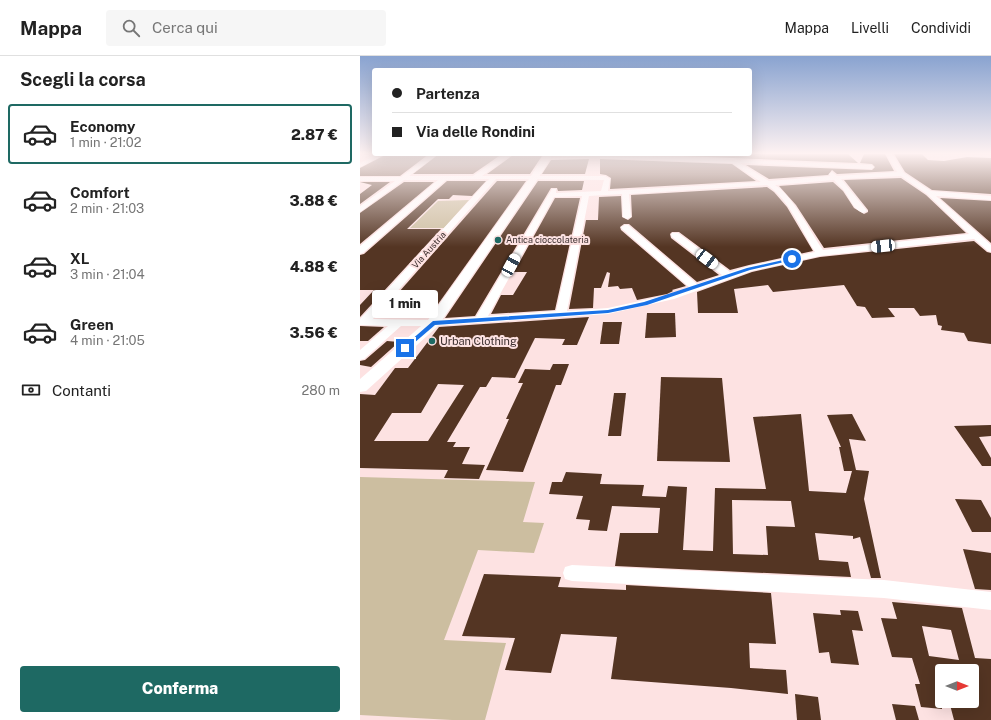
<!DOCTYPE html>
<html lang="it">
<head>
<meta charset="utf-8">
<style>
  :root { --surface:#fff; --page:#f6f6f6; --text:#222; --muted:#767676; --line:#e0e0e0; --accent:#1e6963 }
  body { margin:0; font-family:"Public Sans",sans-serif; background:var(--page); color:var(--text); height:100vh; display:flex; flex-direction:column; font-size:15px; white-space:nowrap }
  * { box-sizing:border-box; margin:0 }
  p { font-size:13px; color:var(--muted) }
  .icon { flex:none; width:22px; height:22px; fill:none; stroke:currentColor; stroke-width:2; stroke-linecap:round; stroke-linejoin:round }
  .map { position:relative; flex:1; overflow:hidden }
  .sheet { display:flex; flex-direction:column; background:var(--surface); width:360px }
  .sheet>* { flex:none }
  .hud { position:absolute; left:12px; top:12px; width:380px; height:88px; border-radius:4px; box-shadow:0 4px 16px #0002; display:grid; align-content:center; height:88px; padding:0 20px; background:var(--surface) }
  .needle { width:26px; rotate:90deg }
  .tools { position:absolute; left:575px; top:608px; display:grid; gap:8px }
  .tools a { display:grid; place-items:center; width:44px; height:44px; border-radius:4px; background:var(--surface); box-shadow:0 4px 16px #0002; font-size:20px }
  .end { position:absolute; width:18px; height:18px; margin:-9px; border:5px solid #1a73e8; background:#fff; box-shadow:0 0 0 2px #fff }
  .from { border-radius:50% }
  .bubble { position:absolute; height:28px; border-radius:4px; background:var(--surface); box-shadow:0 4px 16px #0002; font-size:13px; font-weight:800; line-height:28px; text-align:center }
  .car { position:absolute; width:12px; height:24px; margin:-12px -6px; border-radius:5px; box-shadow:0 0 3px 1px #0007; background:linear-gradient(#fff 24%,#345 0 40%,#fff 0 76%,#345 0 86%,#fff 0) }
  .hud b { display:flex; align-items:center; gap:14px; height:38px; font-size:15px }
  .hud b+b { border-top:1px solid var(--line) }
  .hud i { width:10px; height:10px; background:var(--text) }
  ul { padding:0; list-style:none }
  li { display:flex; align-items:center; gap:12px; height:60px; margin:0 8px 6px; padding:0 12px; border:2px solid transparent; border-radius:4px }
  li div { flex:1 }
  li b { display:block; font-size:15px }
  li em { font-style:normal; font-weight:800 }
  li.active { border-color:var(--accent) }
  li>.icon { width:36px; height:36px; stroke-width:1.5 }
  h2 { padding:0 20px; font-size:18px; line-height:48px }
  .pay { display:flex; align-items:center; gap:10px; height:44px; padding:0 20px; font-size:15px }
  .pay p { margin-inline-start:auto }
  .primary-button { display:flex; gap:8px; margin-top:auto; padding:8px 20px }
  .primary-button a { flex:1; height:46px; border-radius:4px; background:var(--accent); color:#fff; font-size:16px; font-weight:800; line-height:46px; text-align:center }
  header { display:flex; align-items:center; gap:24px; box-sizing:border-box; height:56px; padding:0 20px; background:var(--surface); border-bottom:1px solid var(--line) }
  header strong { font-size:19px }
  nav { display:flex; gap:22px; margin-inline-start:auto; font-size:14px }
  .search { width:280px; height:36px; background:var(--page); display:flex; align-items:center; gap:10px; box-sizing:border-box; padding:0 14px; border-radius:4px; color:var(--muted); font-size:15px }
  main { display:flex; flex:1; min-height:0 }
  .map>svg:first-child { display:block }
  .green { fill:#ccbea0 }
  .building { fill:#543523; fill-rule:evenodd }
  .lines { fill:none; stroke-linecap:round; stroke-linejoin:round }
  .minor { fill:#fff; fill-rule:evenodd }
  .tertiary { fill:#fff; fill-rule:evenodd }
  .route { fill:#1a73e8 }
  .poi-dot { fill:#1e6963; stroke:#fde2e2; stroke-width:1.5 }
  .labels { text-anchor:middle; stroke-width:4; stroke-linejoin:round; paint-order:stroke }
  .far-poi-label { font-size:9px; fill:#3d3030; stroke:#fde2e2; text-anchor:start }
  .far-street-label { font-size:9px; fill:#3d3030; stroke:#fde2e2 }
  .poi-label { font-size:11px; fill:#3d3030; stroke:#fde2e2; text-anchor:start }
</style>
</head>
<body>
<header>
<strong>Mappa</strong>
<div class="search"><svg class="icon" aria-label="search" viewBox="0 0 24 24"><circle cx="10" cy="10" r="6"/><path d="M15 15l6 6"/></svg>Cerca qui</div>
<nav><a>Mappa</a><a>Livelli</a><a>Condividi</a></nav>
</header>
<main>
<section class="sheet">
<h2>Scegli la corsa</h2>
<ul>
<li class="active"><svg class="icon" aria-label="car" viewBox="0 0 24 24"><path d="M5 17H2v-5l4-1 3-4h7l3 4 3 1v5h-3M9 17h6M6 11h13"/><circle cx="7" cy="17" r="2"/><circle cx="17" cy="17" r="2"/></svg><div><b>Economy</b><p>1 min · 21:02</p></div><em>2.87 €</em></li>
<li><svg class="icon" aria-label="car" viewBox="0 0 24 24"><path d="M5 17H2v-5l4-1 3-4h7l3 4 3 1v5h-3M9 17h6M6 11h13"/><circle cx="7" cy="17" r="2"/><circle cx="17" cy="17" r="2"/></svg><div><b>Comfort</b><p>2 min · 21:03</p></div><em>3.88 €</em></li>
<li><svg class="icon" aria-label="car" viewBox="0 0 24 24"><path d="M5 17H2v-5l4-1 3-4h7l3 4 3 1v5h-3M9 17h6M6 11h13"/><circle cx="7" cy="17" r="2"/><circle cx="17" cy="17" r="2"/></svg><div><b>XL</b><p>3 min · 21:04</p></div><em>4.88 €</em></li>
<li><svg class="icon" aria-label="car" viewBox="0 0 24 24"><path d="M5 17H2v-5l4-1 3-4h7l3 4 3 1v5h-3M9 17h6M6 11h13"/><circle cx="7" cy="17" r="2"/><circle cx="17" cy="17" r="2"/></svg><div><b>Green</b><p>4 min · 21:05</p></div><em>3.56 €</em></li>
</ul>
<div class="pay"><svg class="icon" aria-label="cash" viewBox="0 0 24 24"><path d="M3 7h18v10H3z"/><circle cx="12" cy="12" r="2"/></svg>Contanti<p>280 m</p></div>
<div class="primary-button"><a>Conferma</a></div>
</section>
<div class="map">
<svg width="631" height="664" viewBox="0 0 631 664">
  <rect width="100%" height="100%" fill="#fde2e2"/>
  <g class="green">
    <path d="M109 144 84 172H50L78 145Z"/>
    <path d="M0 421 175 426 163 466 184 467 174 497 118 494 84 584 146 587 125 664H92L0 659Z"/>
  </g>
  <g class="building">
    <path d="M27 98H69L40 120H0V112Z"/>
    <path d="M79 98H142L113 118H53Z"/>
    <path d="M272 98H488L498 107Z"/>
    <path d="M504 98H525L534 115 477 118 472 114 468 119 409 123 386 109 512 114 515 111 512 108 500 107Z"/>
    <path d="M534 98H562L568 104 584 105 607 101 631 102V138L572 134 545 116Z"/>
    <path d="M153 99 182 100 170 118H127Z"/>
    <path d="M229 103 225 118H182L191 104Z"/>
    <path d="M240 103 372 108 396 125 250 133 251 122 246 119 240 118Z"/>
    <path d="M541 122 566 139 606 177 464 192 436 149 419 130 473 126 483 135 494 152 504 158 508 156V154L484 124Z"/>
    <path d="M87 125H126L112 140 93 139 89 143H78L47 173H81L0 261V249L14 234H0V199L4 198Z"/>
    <path d="M137 125H166L71 258 65 262H16Z"/>
    <path d="M178 125H224L222 134 198 135 197 132H191L115 260 85 262Z"/>
    <path d="M0 126H30L0 148V138L12 129Z"/>
    <path d="M44 126H74L0 188V157Z"/>
    <path d="M407 131 414 136 427 151 453 195 389 209 370 214 319 176H312L310 178 311 182 359 219 337 226 269 168H264L260 171 261 174 326 230 312 234 313 235 307 238 277 244 272 232 260 233 258 230 248 231 250 217 247 216 241 232H234L233 252 209 253 226 164H238L239 141 261 140 262 161 268 164 272 161 271 139Z"/>
    <path d="M195 142H220L195 254 131 258 141 239H153L167 216H154Z"/>
    <path d="M580 142 631 145V187Z"/>
    <path d="M614 185 627 196 631 197V288L608 285 604 277 581 274 582 270 578 269 576 259 560 260 554 252H528L535 261 512 262 505 251 497 250 484 229 413 236 408 229 374 233 378 257H338L337 236 392 216 460 201Z"/>
    <path d="M287 257H315L316 281 285 282Z"/>
    <path d="M229 261 217 289H202L205 283 175 282 155 322 132 321 126 331H120L87 386H96L93 391H110L102 408 125 409 119 423 84 422 88 414 0 412V338L15 339 35 312H48L79 271ZM78 328 104 329 68 385H14L32 357H61Z"/>
    <path d="M243 266H262L259 288H240Z"/>
    <path d="M0 270 24 271 8 285H0Z"/>
    <path d="M27 285 39 286 11 311 0 309V305L5 304Z"/>
    <path d="M193 308H209L201 329H196L163 416 126 414 149 363H146L163 327H158L165 313 190 314Z"/>
    <path d="M301 321 362 322 370 406 297 405Z"/>
    <path d="M254 337H266L261 380H248Z"/>
    <path d="M441 358 449 435 486 437 492 415H484L479 391H481L467 359 492 358 506 385 489 383 496 414 509 415 504 443 521 522H511L500 481 493 483V480L455 477 459 504 488 506 491 521 255 510 260 477H298L300 452 252 450 247 475 228 474 230 464 216 463 223 440 189 438 192 426H202L206 416 242 418 240 428 284 429 282 440 306 441 308 430 327 431 323 494 353 495 355 432 406 433 393 361ZM372 444 431 445 435 471 406 470 408 499 373 498Z"/>
    <path d="M631 369V380L619 381 631 402V410H622L594 370Z"/>
    <path d="M595 443 621 444 631 462V476H612Z"/>
    <path d="M603 493 631 497V534L615 533Z"/>
    <path d="M124 518 201 521 198 531 266 534V529L411 537 416 588 389 587 390 612 426 614 428 638 371 632 251 623 257 581 201 578 191 617 145 614 155 582 102 580Z"/>
    <path d="M532 546 602 552 615 602 631 603V664H594L589 645H612V615H582V653L561 651 555 628H560L552 602 532 601 521 562 537 563ZM562 570 591 574 599 604 569 600Z"/>
    <path d="M480 554 498 555 503 575 492 574 499 609 471 607 469 596 459 597 453 557 481 559Z"/>
    <path d="M435 638 458 641 461 664H437Z"/>
    <path d="M532 648 555 650 559 664H536Z"/>
  </g>
  <g class="lines">
    <g class="minor">
      <path d="M18 98H26L0 111V107Z"/>
      <path d="M71 98H78L49 120H113L145 98H152L122 120H245L250 123 248 135 401 126 372 107 191 100 188 98H234L511 109 514 111 511 113 380 107 409 125 470 120 469 118 472 116 477 120 537 116 526 98H532L544 117 571 135 631 140V144L576 140 631 189V196L628 195 614 183 460 200 392 215 314 243 248 258 73 270H41L4 303 0 304V294L28 270 0 269V263L129 123 86 124 3 197 0 198V190L78 124H44L0 156V150L35 125H0V121H41ZM541 120 567 138 609 178 463 194C451 177 432 139 415 129L474 124C477 128 482 131 485 136 490 143 494 154 503 157L507 155 481 123ZM136 123 244 124 241 135 196 137V133H192L116 261 73 264 13 263ZM407 129C429 143 441 174 455 196L389 210 370 216 318 177H312L311 179 312 181 362 219 337 228 268 169H265L261 171 262 173 329 231 307 239 248 252 207 255 229 140 262 138 263 161 267 163 271 161 269 138ZM222 140 196 255 128 260 194 141Z"/>
      <path d="M212 509 524 524 631 536V554L524 542 212 525 205 523 203 517 205 511Z"/>
    </g>
    <path class="tertiary" d="M185 98H193L179 121 78 270 6 335 0 336V323L68 264 171 120Z"/>
  </g>
  <linearGradient id="sky" x2="0" y2="1"><stop stop-color="#89a3d0"/><stop offset="0.51" stop-color="#fef2f2"/><stop offset="1" stop-color="#fef2f2" stop-opacity="0"/></linearGradient>
  <rect width="631" height="191" fill="url(#sky)"/>
  <path class="route" d="M432 202 433 204 390 214 287 249 248 257 75 269 47 293 42 292 73 265 248 254 284 246 387 212Z"/>
  <g class="poi-dot">
    <circle cx="138" cy="184" r="4"/>
    <circle cx="72" cy="285" r="4"/>
  </g>
  <g class="labels">
    <g class="far-poi-label">
      <text x="146" y="187">Antica cioccolateria</text>
    </g>
    <g class="far-street-label">
      <text transform="translate(69 194) rotate(-48)" y="3">Via Austria</text>
    </g>
    <g class="poi-label">
      <text x="80" y="289">Urban Clothing</text>
    </g>
  </g>
</svg>
<div class="tools">
<a><svg class="needle" viewBox="-14 -14 28 28"><path d="M0-13l5 13h-10z" fill="#e53935"/><path d="M0 13l5-13h-10z" fill="#767676"/></svg></a>
</div>
<i class="end from" style="left:432px;top:203px"></i>
<i class="end" style="left:45px;top:292px"></i>
<div class="bubble" style="left:12px;top:234px;width:66px">1 min</div>
<i class="car" style="left:523px;top:190px;rotate:264deg"></i>
<i class="car" style="left:347px;top:203px;rotate:127deg"></i>
<i class="car" style="left:151px;top:209px;rotate:29deg"></i>
<div class="hud">
<b><i class="from"></i>Partenza</b>
<b><i></i>Via delle Rondini</b>
</div>
</div>
</main>
</body>
</html>
